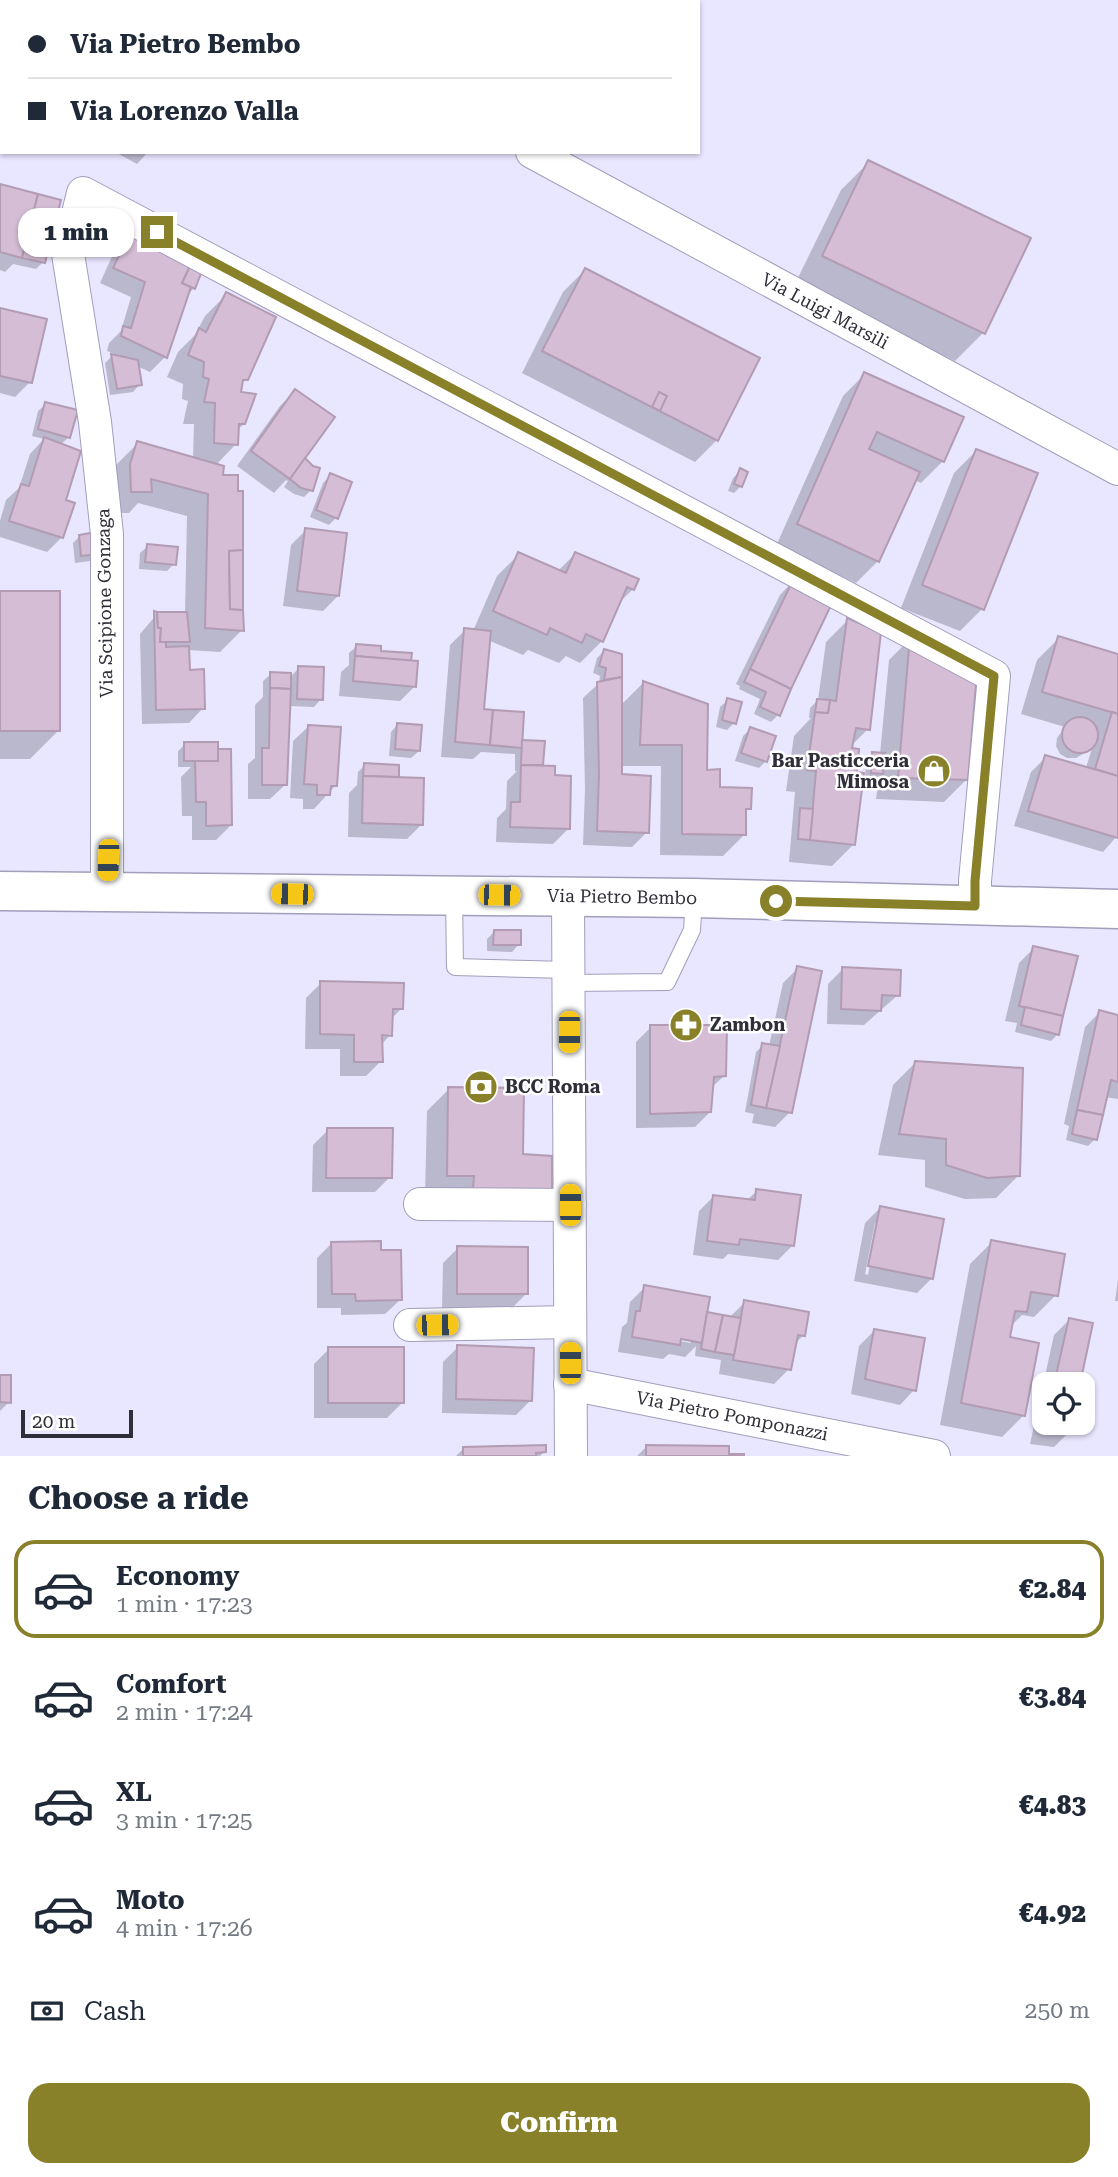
<!DOCTYPE html>
<html lang="en">
<head>
<meta charset="utf-8">
<style>
  :root { --surface:#fff; --page:#f2f2f3; --text:#1f2937; --muted:#747a83; --line:#e0e1e3; --accent:#888129 }
  body { margin:0; font-family:"Roboto Serif",serif; background:var(--page); color:var(--text); height:100vh; display:flex; flex-direction:column; font-size:26px; white-space:nowrap }
  * { box-sizing:border-box; margin:0 }
  p { font-size:23px; color:var(--muted) }
  .icon { flex:none; width:38px; height:38px; fill:none; stroke:currentColor; stroke-width:2; stroke-linecap:round; stroke-linejoin:round }
  .map { position:relative; height:1456px; overflow:hidden }
  .sheet { display:flex; flex-direction:column; background:var(--surface); flex:1 }
  .sheet>* { flex:none }
  .top-card { position:absolute; left:0px; top:0px; width:700px; height:154px; box-shadow:0 2px 5px #0004; display:grid; align-content:center; height:154px; padding:0 28px; background:var(--surface) }
  .fabs { position:absolute; left:1032px; top:1372px; display:grid; gap:14px }
  .fabs a { display:grid; place-items:center; width:63px; height:63px; border-radius:14px; background:var(--surface); box-shadow:0 2px 5px #0004; font-size:35px }
  .scale { position:absolute; left:21px; bottom:18px; width:112px; box-sizing:border-box; padding-left:7px; border:4px solid #2f2e39; border-top:0; font-size:19px; line-height:24px; white-space:nowrap; color:#2f2e39; -webkit-text-stroke:5px #fff; paint-order:stroke }
  .end { position:absolute; width:32px; height:32px; margin:-16px; border:9px solid #888129; background:#fff; box-shadow:0 0 0 4px #fff }
  .from { border-radius:50% }
  .bubble { position:absolute; height:49px; border-radius:21px; background:var(--surface); box-shadow:0 2px 5px #0004; font-size:23px; font-weight:800; line-height:49px; text-align:center }
  .car { position:absolute; width:21px; height:42px; margin:-21px -10px; border-radius:9px; box-shadow:0 0 5px 2px #0007; background:linear-gradient(#f5c518 24%,#345 0 40%,#f5c518 0 76%,#345 0 86%,#f5c518 0) }
  .top-card b { display:flex; align-items:center; gap:24px; height:66px; font-size:26px }
  .top-card b+b { border-top:2px solid var(--line) }
  .top-card i { width:18px; height:18px; background:var(--text) }
  ul { padding:0; list-style:none }
  li { display:flex; align-items:center; gap:21px; height:98px; margin:0 14px 10px; padding:0 14px; border:4px solid transparent; border-radius:21px }
  li div { flex:1 }
  li b { display:block; font-size:26px }
  li em { font-style:normal; font-weight:800 }
  li.selected { border-color:var(--accent) }
  li>.icon { width:63px; height:63px; stroke-width:1.5 }
  h2 { padding:0 28px; font-size:32px; line-height:84px }
  .pay { display:flex; align-items:center; gap:18px; height:77px; padding:0 28px; font-size:26px }
  .pay p { margin-inline-start:auto }
  .primary-button { display:flex; gap:14px; margin-top:auto; padding:14px 28px }
  .primary-button a { flex:1; height:80px; border-radius:21px; background:var(--accent); color:#fff; font-size:28px; font-weight:800; line-height:80px; text-align:center }
  .map>svg:first-child { display:block }
  .shadow { fill:#0003; fill-rule:evenodd }
  .building { fill:#d4bdd5; stroke:#b29cb3; stroke-width:2 }
  .lines { fill:none; stroke-linecap:round; stroke-linejoin:round }
  .lane-casing { stroke:#a19ebb; stroke-width:18 }
  .street-casing { stroke:#a19ebb; stroke-width:34 }
  .secondary-casing { stroke:#a19ebb; stroke-width:41 }
  .lane { stroke:#fff; stroke-width:16 }
  .street { stroke:#fff; stroke-width:32 }
  .secondary { stroke:#fff; stroke-width:38 }
  .route { stroke:#888129; stroke-width:9 }
  .labels { text-anchor:middle; stroke-width:5; stroke-linejoin:round; paint-order:stroke }
  .street-label { font-size:18px; fill:#2f2e39; stroke:#fff }
  .poi-label { font-size:18px; font-weight:bold; fill:#2f2e39; stroke:#fff; text-anchor:start }
</style>
</head>
<body>
<div class="map">
<svg width="1118" height="1456" viewBox="0 0 1118 1456">
  <rect width="100%" height="100%" fill="#e9e6ff"/>
  <g class="shadow">
    <path d="M115 152H148L137 164Z"/>
    <path d="M869 162 983 333 955 361 795 284 841 190Z"/>
    <path d="M0 186 43 262 36 269 13 264 5 272 0 270Z"/>
    <path d="M130 235 194 288 187 295 165 357 150 372 137 366 140 384 133 392 110 395 105 363 114 354 107 351 109 343 121 331 131 297 100 283 115 250Z"/>
    <path d="M585 270 717 440 695 462 522 373 563 292Z"/>
    <path d="M227 294 246 379 240 385 244 424 237 430 236 444 215 466 220 477 242 630 220 652 188 650 189 672 203 708 189 723 142 724 140 634 158 613 185 614 187 516 138 503 129 513H109V487L116 465 138 443 193 459 194 424H183L188 401 182 399 183 384 167 377 178 352 195 335 205 316Z"/>
    <path d="M0 309 30 382 15 397 0 393Z"/>
    <path d="M865 374 943 461 921 483 914 480 878 561 856 583 776 546 843 396Z"/>
    <path d="M295 391 303 458 311 490 304 497 294 494 284 487 288 481 286 480 274 493 237 466 280 406Z"/>
    <path d="M46 404 69 437 60 445 64 502 62 537 47 552 0 537V521L6 500 19 488 30 454 44 439 32 436 38 411Z"/>
    <path d="M976 451 982 609 960 631 901 608 954 473Z"/>
    <path d="M740 471 741 486 734 493 728 491 733 478Z"/>
    <path d="M330 476 336 518 329 525 310 517 323 483Z"/>
    <path d="M306 530 338 596 323 611 283 606 291 545Z"/>
    <path d="M80 536 97 554 90 561 75 563 73 543Z"/>
    <path d="M148 546 174 564 167 571 139 569 140 553Z"/>
    <path d="M519 554 558 571 575 554 633 589 617 605 602 641 580 663 566 656 559 663 528 650 523 655 488 640 482 711 520 742 543 743 541 767 553 777 568 829 553 844 496 842 497 818 506 809 507 781 517 771H515V754L481 752 473 759 441 757 450 645 465 630 473 631 497 576Z"/>
    <path d="M794 580 778 715 771 722 754 714 760 699 739 689 740 686 736 684 780 595Z"/>
    <path d="M0 593 58 731 30 759H0Z"/>
    <path d="M848 620 868 729 848 749 854 844 832 866 789 862 795 792 786 791 794 736 811 718H809L810 708 818 700 826 642Z"/>
    <path d="M911 638 966 780 944 802 876 799 879 776 874 780 865 779 866 761 873 754H880L889 660Z"/>
    <path d="M1059 638 1118 656V835L1103 852 1014 826 1031 772 1046 757 1086 768 1093 745 1083 754 1076 758H1067L1060 754 1056 746 1057 738 1065 727 1021 714 1037 660Z"/>
    <path d="M357 646 379 652 415 686 400 701 339 696 341 672 349 665V653Z"/>
    <path d="M604 651 620 655V706L643 683 718 788 750 808 744 813 745 834 723 856 660 855 661 766H620V776L647 832 632 847 583 845 585 789 583 698 599 683 600 676 593 673 597 658Z"/>
    <path d="M299 668 321 699 314 707 289 706 285 785 270 799H248V764L255 758V705L263 697V681L271 674 289 678Z"/>
    <path d="M728 700 734 723 727 730 716 727 720 707Z"/>
    <path d="M398 724 419 751 411 758 389 756 391 732Z"/>
    <path d="M308 727 336 785 314 809H303V799L290 798 293 741Z"/>
    <path d="M750 729 766 761 759 768 735 761 743 736Z"/>
    <path d="M185 744H216L231 825 216 840H192V816H182L181 777 191 767H178V751Z"/>
    <path d="M365 765 397 776 395 779 422 824 407 839 348 837 349 793 357 785 358 772Z"/>
    <path d="M494 932 519 944 512 952 487 951V939Z"/>
    <path d="M1034 948 1058 1034 1051 1041 1015 1032 1017 1023 1005 1021 1019 963Z"/>
    <path d="M798 968 790 1112 775 1127 752 1123 754 1114 745 1112 756 1052 763 1045 769 1046 783 983Z"/>
    <path d="M843 969 898 995 864 1025 827 1024 828 984Z"/>
    <path d="M321 983 402 1008 391 1019 390 1035 381 1045V1061L366 1076H340V1049H305L306 998Z"/>
    <path d="M1100 1012 1118 1016V1099L1105 1097 1095 1139 1088 1146 1066 1140 1069 1126 1064 1124 1085 1027Z"/>
    <path d="M651 1027 724 1076 711 1088 710 1112 695 1127 636 1128V1042Z"/>
    <path d="M915 1063 1018 1176 996 1198 965 1199 925 1187V1160L878 1155 893 1085Z"/>
    <path d="M449 1089 521 1156 452 1210 425 1197 427 1111Z"/>
    <path d="M328 1130 390 1177 375 1192H312L313 1145Z"/>
    <path d="M757 1191 793 1245 778 1260 728 1254 723 1259 693 1255 699 1211 714 1196 747 1200Z"/>
    <path d="M880 1208 932 1278 917 1293 854 1281 865 1223ZM875 1223H878L868 1275 865 1274Z"/>
    <path d="M992 1242 1056 1295 1034 1317 1022 1315 1010 1327 1008 1339 1024 1415 1002 1437 940 1425 970 1264Z"/>
    <path d="M332 1243 379 1252 400 1300 385 1314 341 1315V1308H317V1258Z"/>
    <path d="M458 1248 526 1294 511 1309 442 1308 443 1263Z"/>
    <path d="M1118 1280V1301H1115Z"/>
    <path d="M645 1287 705 1314 729 1318 745 1302 803 1336 794 1344 789 1369 774 1384 719 1374 721 1360 695 1356 696 1346 685 1357 669 1354 663 1359 618 1352 622 1327 627 1323 630 1302ZM673 1336 691 1339V1343L672 1340Z"/>
    <path d="M1069 1320 1091 1325 1078 1384H1045V1423H1071L1069 1432 1054 1447 1030 1444 1054 1335Z"/>
    <path d="M874 1331 914 1390 900 1405 851 1394 859 1346Z"/>
    <path d="M458 1347 531 1400 516 1415 442 1413 443 1362Z"/>
    <path d="M329 1349 402 1403 387 1418H314V1364Z"/>
    <path d="M0 1377 9 1402 0 1411Z"/>
    <path d="M647 1446 727 1456H742H637Z"/>
    <path d="M463 1449 544 1452 540 1456H456Z"/>
  </g>
  <g class="building">
    <path d="M868 160 1031 238 985 334 822 256Z"/>
    <path d="M0 184 38 194 22 258 0 252Z"/>
    <path d="M38 194 61 200 45 263 22 258Z"/>
    <path d="M130 233 193 260 182 283 191 287 167 358 121 336 123 326 131 328 145 282 113 268Z"/>
    <path d="M193 260 204 266 195 289 182 283Z"/>
    <path d="M585 268 760 358 718 441 542 351Z"/>
    <path d="M226 292 276 317 248 380H243L241 392 256 394 245 424H239L238 445 214 443 215 403 204 402 209 379 203 377 204 362 188 355 199 328 206 332Z"/>
    <path d="M0 308 47 319 32 383 0 376Z"/>
    <path d="M111 354 138 360 142 385 117 389Z"/>
    <path d="M864 372 964 417 944 462 877 432 869 449 920 472 879 562 797 524Z"/>
    <path d="M295 389 335 417 290 479 251 451Z"/>
    <path d="M659 392 667 396 660 411 652 407Z"/>
    <path d="M45 402 78 410 70 438 38 429Z"/>
    <path d="M44 437 81 451 66 500 75 503 63 538 9 521 21 484 29 486Z"/>
    <path d="M137 441 224 466 223 475H238V491H243V550L229 551 230 609 243 610 244 631 205 628 208 494 151 479 152 492H131L130 464Z"/>
    <path d="M976 449 1038 473 984 610 922 585Z"/>
    <path d="M305 458 313 466 320 468 313 491 301 488 290 479Z"/>
    <path d="M740 468 748 472 742 487 734 484Z"/>
    <path d="M330 473 352 482 338 519 316 510Z"/>
    <path d="M305 528 347 533 339 596 297 591Z"/>
    <path d="M96 532 99 554 81 556 79 535Z"/>
    <path d="M147 544 178 547 176 565 145 562Z"/>
    <path d="M243 550V610L230 609 229 551Z"/>
    <path d="M518 552 566 573 575 552 639 579 634 590 627 587 603 642 586 634 582 643 550 628 547 635 493 611Z"/>
    <path d="M794 578 835 597 791 689 750 669Z"/>
    <rect x="0" y="591" width="60" height="140"/>
    <path d="M154 611 157 612 158 628H161L160 642H166V647L189 646 190 670 204 669 205 709 156 710Z"/>
    <path d="M157 612H187L190 642H160L161 628H158Z"/>
    <path d="M847 618 881 632 870 730 856 728 852 748 859 749 857 772 864 773 855 845 810 840 816 771 807 770 815 712 828 713 830 700 836 701Z"/>
    <path d="M464 628 491 631 484 709 493 710 490 745 455 742Z"/>
    <path d="M910 636 977 672 968 780 898 778Z"/>
    <path d="M1058 636 1118 654V714L1042 692Z"/>
    <path d="M356 644 381 646V651L412 653 411 661 355 656Z"/>
    <path d="M604 649 622 654V677L604 680 606 668 599 666Z"/>
    <path d="M355 656 418 661 416 687 353 681Z"/>
    <path d="M298 666 324 667 323 700 297 699Z"/>
    <path d="M750 669 791 689 780 716 760 707 766 692 744 682Z"/>
    <path d="M270 672 291 673V689L270 688Z"/>
    <path d="M622 677V774L651 776 649 833 597 831 599 774 597 682Z"/>
    <path d="M643 681 708 704 707 770 720 769V787L752 788 751 809H746V835L682 834V745H640Z"/>
    <path d="M270 688 291 689 287 785H262V748H269Z"/>
    <path d="M727 698 742 702 736 724 722 720Z"/>
    <path d="M817 699 830 700 828 713 815 712Z"/>
    <path d="M493 710 524 712 522 748 490 745Z"/>
    <path d="M1112 712 1118 714V776L1095 769Z"/>
    <circle cx="1080" cy="735" r="18"/>
    <path d="M397 723 422 725 420 751 395 749Z"/>
    <path d="M308 725 341 727 337 786H331L330 795H317V785L304 784Z"/>
    <path d="M750 727 776 736 767 762 741 753Z"/>
    <path d="M522 740 545 741 543 765H521Z"/>
    <rect x="184" y="742" width="34" height="19"/>
    <path d="M218 749H231L232 825 206 826V802H196L195 761H218Z"/>
    <path d="M872 752 885 753 883 774 871 773Z"/>
    <path d="M1045 755 1118 776V838L1028 811Z"/>
    <path d="M364 763 399 765V777L363 776Z"/>
    <path d="M521 765 555 766V775L571 776 570 829 510 827 511 802H520Z"/>
    <path d="M363 776 424 778 423 825 362 823Z"/>
    <path d="M800 808 813 809 810 840 798 839Z"/>
    <path d="M494 930H521V945H493Z"/>
    <path d="M1033 946 1078 956 1063 1016 1019 1006Z"/>
    <path d="M797 966 822 971 792 1113 766 1108Z"/>
    <path d="M842 967 901 970 900 996 882 995 881 1011 841 1009Z"/>
    <path d="M320 981 404 983 403 1009H393L392 1036 382 1035 383 1062H354V1035L320 1034Z"/>
    <path d="M1025 1007 1063 1016 1059 1035 1021 1025Z"/>
    <path d="M1099 1010 1118 1015V1082L1111 1080 1103 1115 1077 1110Z"/>
    <path d="M650 1025H727L726 1076 714 1077 711 1112 650 1114Z"/>
    <path d="M762 1043 780 1046 766 1108 751 1105Z"/>
    <path d="M915 1061 1023 1068 1020 1176 987 1178 946 1165V1139L899 1134Z"/>
    <path d="M448 1087 524 1088 523 1154 552 1156V1190L473 1189 474 1176H447Z"/>
    <path d="M1077 1110 1103 1115 1097 1140 1072 1134Z"/>
    <path d="M327 1128H393L392 1178H326Z"/>
    <path d="M756 1189 801 1195 794 1246 740 1239 739 1245 707 1241 713 1195 755 1200Z"/>
    <path d="M880 1206 944 1219 933 1279 868 1266Z"/>
    <path d="M991 1240 1065 1254 1058 1296 1031 1292 1027 1312 1015 1311 1010 1337 1039 1343 1025 1416 961 1403Z"/>
    <path d="M381 1241V1250H401L402 1300 356 1301 355 1294H332L331 1242Z"/>
    <path d="M457 1246 528 1247V1294H457Z"/>
    <path d="M644 1285 710 1297 702 1343 681 1339 680 1345 632 1337 636 1311H640Z"/>
    <path d="M744 1300 809 1312 805 1336 798 1335 791 1370 733 1360Z"/>
    <path d="M707 1312 723 1315 715 1352 701 1349Z"/>
    <path d="M723 1315 741 1318 734 1355 715 1352Z"/>
    <path d="M1069 1318 1093 1323 1080 1384H1054Z"/>
    <path d="M874 1329 925 1338 916 1391 865 1379Z"/>
    <path d="M457 1345 534 1348 532 1401 456 1399Z"/>
    <rect x="328" y="1347" width="76" height="56"/>
    <path d="M0 1375H11V1403L0 1402Z"/>
    <path d="M1045 1423H1072L1070 1433 1044 1429Z"/>
    <path d="M546 1445V1452L536 1453V1456H463V1447Z"/>
    <path d="M646 1445 729 1446V1454H744V1456H646Z"/>
  </g>
  <g class="lines">
    <defs>
      <g id="lane">
        <path d="M454 895 455 967 568 970"/>
        <path d="M568 983 667 982 692 930 694 898"/>
      </g>
      <g id="street">
        <path d="M250 0 253 2"/>
        <path d="M532 152 1118 469"/>
        <path d="M107 892V534L95 422 68 254 83 193 994 676 975 881V906"/>
        <path d="M568 897 571 1456"/>
        <path d="M420 1204 570 1205"/>
        <path d="M410 1325 570 1322"/>
        <path d="M570 1384 934 1456"/>
      </g>
      <path id="secondary" d="M0 891 694 898 1118 909"/>
    </defs>
    <use href="#lane" class="lane-casing"/>
    <use href="#street" class="street-casing"/>
    <use href="#secondary" class="secondary-casing"/>
    <use href="#lane" class="lane"/>
    <use href="#street" class="street"/>
    <use href="#secondary" class="secondary"/>
  </g>
  <g class="lines">
    <path class="route" d="M157 232 994 676 975 881V906L776 901"/>
  </g>
  <defs>
    <symbol id="shop-disc" viewBox="-11 -11 22 22"><circle r="9.5" fill="#888129" stroke="#fff"/><path d="M-5-2.5h2.3a2.7 3.5 0 0 1 5.4 0H5L5.5 6h-11ZM-1.5-2.5h3a1.5 2.3 0 0 0-3 0Z" fill="#fff"/></symbol>
    <symbol id="pharmacy-disc" viewBox="-11 -11 22 22"><circle r="9.5" fill="#888129" stroke="#fff"/><path d="M-2-6h4v4h4v4h-4v4h-4v-4h-4v-4h4Z" fill="#fff"/></symbol>
    <symbol id="bank-disc" viewBox="-11 -11 22 22"><circle r="9.5" fill="#888129" stroke="#fff"/><path d="M-6-4H6V4H-6ZM0-2.3a2.3 2.3 0 1 0 0 4.6a2.3 2.3 0 1 0 0-4.6Z" fill="#fff"/></symbol>
  </defs>
  <g fill-rule="evenodd">
    <use href="#shop-disc" x="915" y="752" width="38" height="38"/>
    <use href="#pharmacy-disc" x="667" y="1006" width="38" height="38"/>
    <use href="#bank-disc" x="462" y="1068" width="38" height="38"/>
  </g>
  <g class="labels">
    <g class="street-label">
      <text transform="translate(825 311) rotate(28)" y="6">Via Luigi Marsili</text>
      <text transform="translate(105 603) rotate(-91)" y="6">Via Scipione Gonzaga</text>
      <text transform="translate(622 897) rotate(1)" y="6">Via Pietro Bembo</text>
      <text transform="translate(732 1416) rotate(11)" y="6">Via Pietro Pomponazzi</text>
    </g>
    <g class="poi-label">
      <text x="909" y="767" text-anchor="end">Bar Pasticceria<tspan x="909" dy="21">Mimosa</tspan></text>
      <text x="710" y="1031">Zambon</text>
      <text x="505" y="1093">BCC Roma</text>
    </g>
  </g>
</svg>
<div class="fabs">
<a><svg class="icon" aria-label="locate" viewBox="0 0 24 24"><circle cx="12" cy="12" r="6"/><path d="M12 2v4M12 18v4M2 12h4M18 12h4"/></svg></a>
</div>
<div class="scale">20 m</div>
<i class="end from" style="left:776px;top:901px"></i>
<i class="end" style="left:157px;top:232px"></i>
<div class="bubble" style="left:18px;top:208px;width:116px">1 min</div>
<i class="car" style="left:108px;top:860px;rotate:182deg"></i>
<i class="car" style="left:292px;top:894px;rotate:271deg"></i>
<i class="car" style="left:499px;top:895px;rotate:91deg"></i>
<i class="car" style="left:569px;top:1032px;rotate:180deg"></i>
<i class="car" style="left:570px;top:1205px;rotate:0deg"></i>
<i class="car" style="left:437px;top:1325px;rotate:89deg"></i>
<i class="car" style="left:570px;top:1363px;rotate:0deg"></i>
<div class="top-card">
<b><i class="from"></i>Via Pietro Bembo</b>
<b><i></i>Via Lorenzo Valla</b>
</div>
</div>
<section class="sheet">
<h2>Choose a ride</h2>
<ul>
<li class="selected"><svg class="icon" aria-label="car" viewBox="0 0 24 24"><path d="M5 17H2v-5l4-1 3-4h7l3 4 3 1v5h-3M9 17h6M6 11h13"/><circle cx="7" cy="17" r="2"/><circle cx="17" cy="17" r="2"/></svg><div><b>Economy</b><p>1 min · 17:23</p></div><em>€2.84</em></li>
<li><svg class="icon" aria-label="car" viewBox="0 0 24 24"><path d="M5 17H2v-5l4-1 3-4h7l3 4 3 1v5h-3M9 17h6M6 11h13"/><circle cx="7" cy="17" r="2"/><circle cx="17" cy="17" r="2"/></svg><div><b>Comfort</b><p>2 min · 17:24</p></div><em>€3.84</em></li>
<li><svg class="icon" aria-label="car" viewBox="0 0 24 24"><path d="M5 17H2v-5l4-1 3-4h7l3 4 3 1v5h-3M9 17h6M6 11h13"/><circle cx="7" cy="17" r="2"/><circle cx="17" cy="17" r="2"/></svg><div><b>XL</b><p>3 min · 17:25</p></div><em>€4.83</em></li>
<li><svg class="icon" aria-label="car" viewBox="0 0 24 24"><path d="M5 17H2v-5l4-1 3-4h7l3 4 3 1v5h-3M9 17h6M6 11h13"/><circle cx="7" cy="17" r="2"/><circle cx="17" cy="17" r="2"/></svg><div><b>Moto</b><p>4 min · 17:26</p></div><em>€4.92</em></li>
</ul>
<div class="pay"><svg class="icon" aria-label="cash" viewBox="0 0 24 24"><path d="M3 7h18v10H3z"/><circle cx="12" cy="12" r="2"/></svg>Cash<p>250 m</p></div>
<div class="primary-button"><a>Confirm</a></div>
</section>
</body>
</html>
